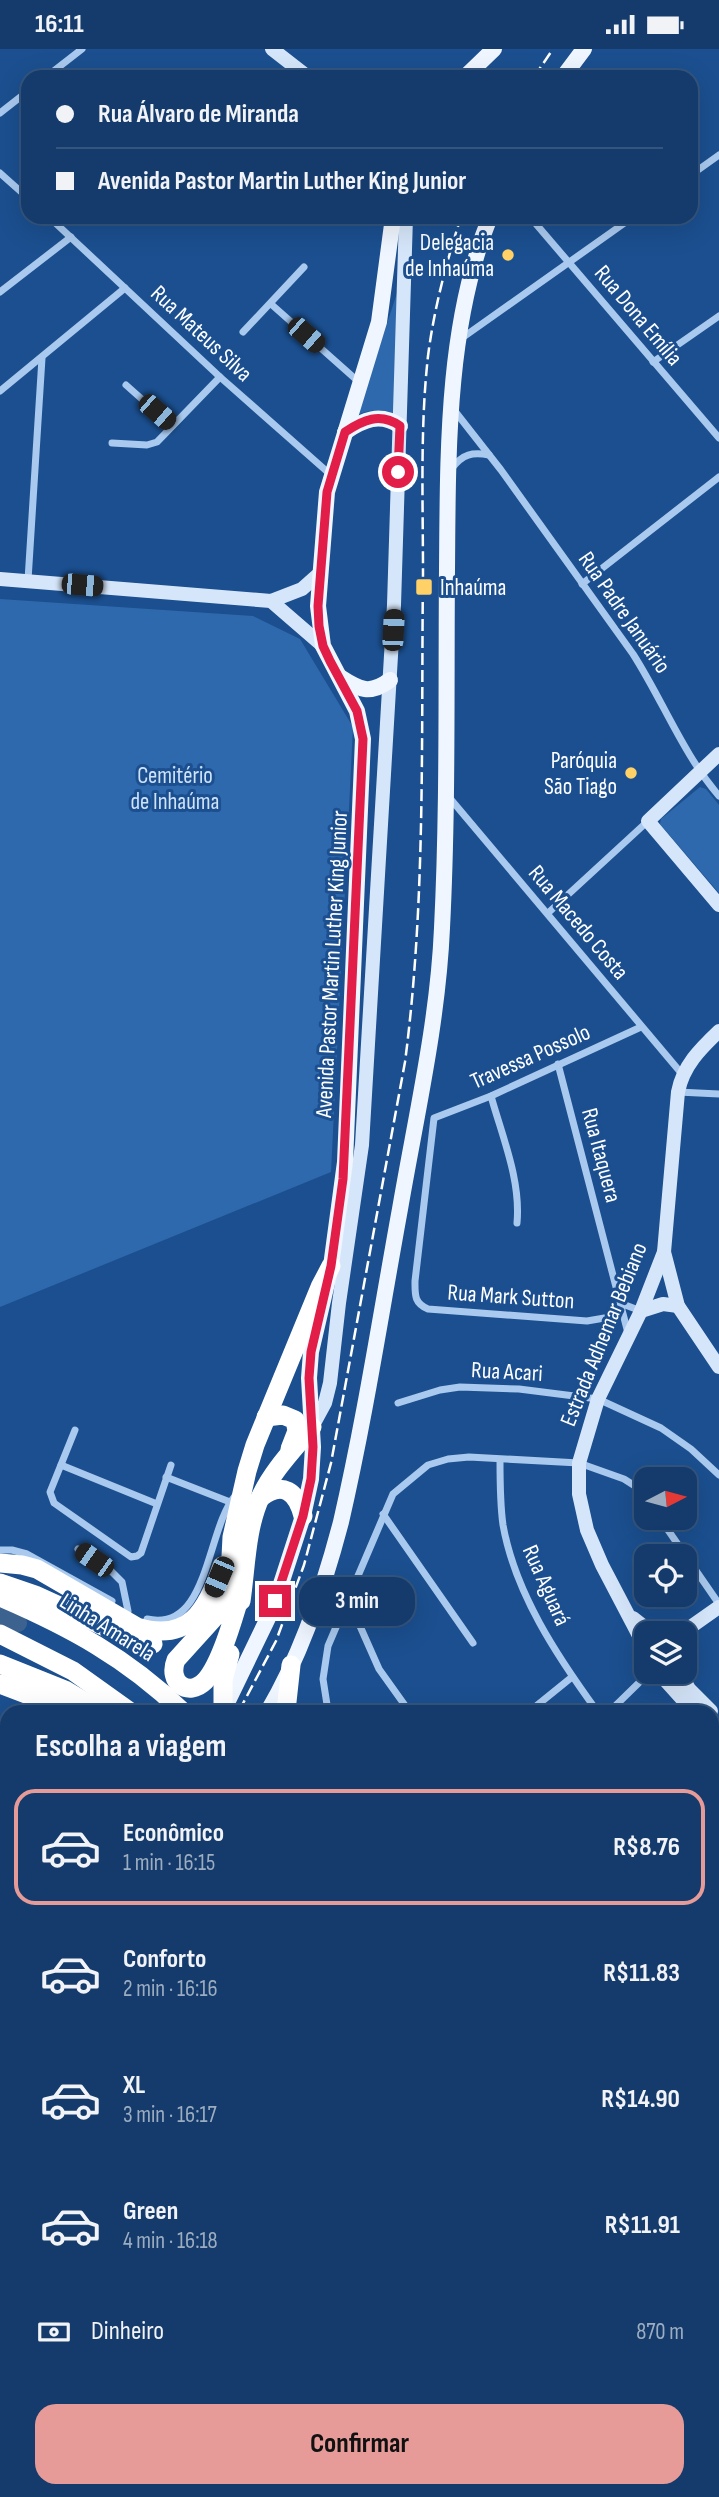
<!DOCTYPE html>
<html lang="pt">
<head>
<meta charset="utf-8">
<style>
  :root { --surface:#143b6b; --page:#1d4271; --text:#f1f3f6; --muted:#9dadc1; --line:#33557e; --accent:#e69b98 }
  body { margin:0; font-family:"Sofia Sans Condensed",sans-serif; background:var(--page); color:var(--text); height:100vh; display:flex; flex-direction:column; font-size:26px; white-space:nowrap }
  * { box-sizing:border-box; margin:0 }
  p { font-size:23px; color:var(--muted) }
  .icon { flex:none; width:38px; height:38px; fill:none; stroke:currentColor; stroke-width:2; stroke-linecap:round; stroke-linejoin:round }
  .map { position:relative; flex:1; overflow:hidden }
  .side { position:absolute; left:0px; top:1656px; width:719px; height:793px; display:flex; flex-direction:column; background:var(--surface); border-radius:21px 21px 0 0; box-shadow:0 7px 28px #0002,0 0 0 2px var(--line) }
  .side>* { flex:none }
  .banner { position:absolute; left:21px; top:21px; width:677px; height:154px; border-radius:21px; box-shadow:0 7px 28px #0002,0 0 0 2px var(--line); display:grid; align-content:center; height:154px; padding:0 35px; background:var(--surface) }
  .needle { width:46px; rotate:84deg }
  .tools { position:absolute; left:634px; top:1418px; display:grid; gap:14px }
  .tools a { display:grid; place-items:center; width:63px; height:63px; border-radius:14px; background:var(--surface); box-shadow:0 7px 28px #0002,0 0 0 2px var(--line); font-size:35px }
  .end { position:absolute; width:32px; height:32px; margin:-16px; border:9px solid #e11d48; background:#fff; box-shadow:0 0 0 4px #fff }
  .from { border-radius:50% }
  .bubble { position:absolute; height:49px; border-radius:21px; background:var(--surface); box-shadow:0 7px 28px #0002,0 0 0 2px var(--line); font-size:23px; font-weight:700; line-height:49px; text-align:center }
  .car { position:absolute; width:21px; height:42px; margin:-21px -10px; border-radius:9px; box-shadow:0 0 5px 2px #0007; background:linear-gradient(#222 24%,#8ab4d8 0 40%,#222 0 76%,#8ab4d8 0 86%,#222 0) }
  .banner b { display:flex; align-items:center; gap:24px; height:66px; font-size:26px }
  .banner b+b { border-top:2px solid var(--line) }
  .banner i { width:18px; height:18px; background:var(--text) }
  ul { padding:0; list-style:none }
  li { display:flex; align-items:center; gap:21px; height:116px; margin:0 14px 10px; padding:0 21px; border:4px solid transparent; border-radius:21px }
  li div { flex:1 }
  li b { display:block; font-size:26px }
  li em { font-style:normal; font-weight:700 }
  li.on { border-color:var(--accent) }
  li>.icon { width:63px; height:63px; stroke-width:1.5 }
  h2 { padding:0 35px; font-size:32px; line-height:84px }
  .pay { display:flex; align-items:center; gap:18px; height:77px; padding:0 35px; font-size:26px }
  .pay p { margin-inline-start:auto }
  .primary-button { display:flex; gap:14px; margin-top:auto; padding:14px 35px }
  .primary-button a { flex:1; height:80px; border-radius:21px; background:var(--accent); color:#111; font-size:28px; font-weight:700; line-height:80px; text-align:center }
  .status { display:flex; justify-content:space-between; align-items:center; height:49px; padding:0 35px; background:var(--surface); direction:ltr }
  .status svg { height:19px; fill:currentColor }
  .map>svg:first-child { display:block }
  .green { fill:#2e69ad }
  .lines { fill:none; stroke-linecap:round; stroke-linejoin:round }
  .river { stroke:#3c6290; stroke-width:18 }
  .street { stroke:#a9c9ee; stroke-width:7 }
  .secondary { stroke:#d6e6fa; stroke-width:14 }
  .primary { stroke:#f0f6ff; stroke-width:16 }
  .highway { stroke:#fff; stroke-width:19 }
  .rail { stroke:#fff; stroke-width:2.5; stroke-dasharray:12 5; stroke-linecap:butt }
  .route { stroke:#e11d48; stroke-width:9 }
  .poi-dot { fill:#ffd166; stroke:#1b4f8f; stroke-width:2.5 }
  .labels { text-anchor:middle; stroke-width:6; stroke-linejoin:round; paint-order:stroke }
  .poi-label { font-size:23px; fill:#fff; stroke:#1b4f8f; text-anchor:end }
  .street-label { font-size:23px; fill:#fff; stroke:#1b4f8f }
  .park-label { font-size:23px; fill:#cfe3fa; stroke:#1b4f8f }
</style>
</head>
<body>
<div class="status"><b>16:11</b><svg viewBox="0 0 49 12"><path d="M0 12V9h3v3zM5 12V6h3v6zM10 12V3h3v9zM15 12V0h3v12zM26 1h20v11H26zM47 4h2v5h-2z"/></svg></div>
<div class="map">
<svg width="719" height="2448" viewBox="0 0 719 2448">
  <rect width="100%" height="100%" fill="#1b4f8f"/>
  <g class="green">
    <path d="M399 238 395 365C383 359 369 361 357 366Z"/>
    <path d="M0 550 253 567 300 590 353 678 331 1123 0 1258Z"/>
    <path d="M700 738 706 740 719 756V844L660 775 661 770Z"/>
  </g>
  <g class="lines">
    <path class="river" d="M0 1565 18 1574"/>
    <g class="street">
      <path d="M46 28 82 0"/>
      <path d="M0 64 28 42"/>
      <path d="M0 124 28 149"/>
      <path d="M691 126 719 106"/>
      <path d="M49 168 220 328 331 426"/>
      <path d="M530 168 719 389"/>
      <path d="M0 243 71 188"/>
      <path d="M271 255 360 334"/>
      <path d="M243 283 304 218"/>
      <path d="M462 289 633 168"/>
      <path d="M653 313 719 267"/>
      <path d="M126 336 172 377"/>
      <path d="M0 342 125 239"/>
      <path d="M454 361 501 421 633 605C663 652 683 705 719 747"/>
      <path d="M112 394 147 396 157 393 220 328"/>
      <path d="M452 419C463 405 472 403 489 406"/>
      <path d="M28 531 42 309"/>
      <path d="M582 535 719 428"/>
      <path d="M448 747 682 1025"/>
      <path d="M548 864 648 772"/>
      <path d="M558 1015 628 1284"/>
      <path d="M678 1043 719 1045"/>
      <path d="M491 1047C502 1087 521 1131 517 1174"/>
      <path d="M620 1254 641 1262"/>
      <path d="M622 1266 587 1272 428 1260C414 1254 415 1246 415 1232L434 1069 491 1047 641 978"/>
      <path d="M398 1354 440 1341 460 1338 519 1340 598 1350 661 1379 691 1400 719 1426"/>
      <path d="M75 1381 50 1443 54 1454 131 1508 137 1507 141 1504 171 1416"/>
      <path d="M500 1411C500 1432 500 1455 503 1476 515 1544 557 1607 597 1662"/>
      <path d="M61 1416 157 1455"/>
      <path d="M166 1428 230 1453"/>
      <path d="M383 1465 473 1594"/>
      <path d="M659 1468 719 1555"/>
      <path d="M78 1500 111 1522 122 1533 128 1562"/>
      <path d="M0 1501H12L27 1505 112 1552"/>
      <path d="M348 1550 379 1620 409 1662"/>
      <path d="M147 1570C209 1584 206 1481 235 1447"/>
      <path d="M328 1662 323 1630 328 1597 393 1445 428 1416 448 1410 469 1408 579 1414 624 1430 635 1437 646 1449"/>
      <path d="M530 1662 572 1628"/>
      <path d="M610 1662 651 1622"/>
      <path d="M712 1789 719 1796"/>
      <path d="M0 1817 7 1813"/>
      <path d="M0 1851 7 1877"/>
      <path d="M712 1891 719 1897"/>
      <path d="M0 1901 7 1899"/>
      <path d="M712 1995 718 2001"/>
      <path d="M712 2054 719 2051"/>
      <path d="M712 2146 719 2142"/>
      <path d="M712 2242 719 2254"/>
      <path d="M712 2416 719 2425"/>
      <path d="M498 2441 504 2448"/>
      <path d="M422 2448 433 2441"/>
    </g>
    <g class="secondary">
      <path d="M272 0 308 28"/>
      <path d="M0 530 271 552 302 540 320 524"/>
      <path d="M271 552 323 597"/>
      <path d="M719 705 648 772 719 856"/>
      <path d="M664 1203 678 1257 719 1318"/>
      <path d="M641 1262 663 1255 678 1257"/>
      <path d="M312 1378 325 1354 330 1334 339 1254 362 1096 394 556 406 168"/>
      <path d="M633 1569 652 1584"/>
      <path d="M682 1584 719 1558"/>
      <path d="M646 1600 602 1516 587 1481 579 1445V1414L598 1350 641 1262 664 1203 678 1043C683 1017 700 1000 719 982"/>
      <path d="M657 1622 693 1662"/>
      <path d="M679 1622 689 1640 711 1662"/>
      <path d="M712 1683 719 1690"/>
    </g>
    <g class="primary">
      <path d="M465 28 494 0"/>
      <path d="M563 28 584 0"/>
      <path d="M345 383C363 371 380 363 400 377"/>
      <path d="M340 628C360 641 370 646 390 631"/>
      <path d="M224 1660 268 1569 281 1535 303 1467 311 1430 313 1398 309 1329 311 1303 331 1217 345 1113 363 690 357 662 323 597 318 557 327 443 379 273 393 168"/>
      <path d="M268 1662C300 1608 325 1534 341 1473 365 1369 381 1264 400 1160 416 1067 438 973 442 879 448 760 446 640 447 521 448 406 446 276 490 168"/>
      <path d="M0 1995 7 1986"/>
      <path d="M0 2076 7 2062"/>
    </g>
    <g class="highway">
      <path d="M266 1368 283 1366 295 1371 297 1382 290 1400"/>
      <path d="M260 1449C283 1431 297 1443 303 1467"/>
      <path d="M0 1514 22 1516 37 1520 137 1578C189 1594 207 1561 222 1517"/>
      <path d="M0 1534 35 1546 136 1592 153 1595"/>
      <path d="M242 1540C235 1564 221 1615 205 1632 188 1649 167 1633 176 1611L214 1569 226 1544 230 1527 232 1488 247 1422 255 1396 320 1238 331 1217"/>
      <path d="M0 1548C70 1578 127 1609 182 1662"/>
      <path d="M241 1552C246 1518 246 1480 260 1449 272 1422 294 1400 312 1378"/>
      <path d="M0 1585 73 1622 129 1662"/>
      <path d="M0 1615 65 1641 100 1662"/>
      <path d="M0 1635 71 1662"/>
      <path d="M223 1662V1631L230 1605"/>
      <path d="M286 1662 291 1616"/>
      <path d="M0 2091 7 2082"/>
      <path d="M542 2441 546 2448"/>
      <path d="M564 2441 569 2448"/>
      <path d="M592 2441 597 2448"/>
    </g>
    <g class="rail">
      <path d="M534 28 553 0"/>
      <path d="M239 1662 276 1592 304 1516 331 1414 405 1013C426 852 421 688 423 525 423 453 420 379 428 307 434 260 446 214 461 168"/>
      <path d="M0 2027 7 2016"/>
    </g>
  </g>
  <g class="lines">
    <path class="route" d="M275 1552 303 1467 311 1430 313 1398 309 1329 311 1303 331 1217 343 1130 363 690 357 662 330 612 323 597 319 577 318 557 327 443 345 383C363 371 380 363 400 377L398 423"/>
  </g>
  <g class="poi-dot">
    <circle cx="508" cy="206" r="7"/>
    <rect x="415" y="529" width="18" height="18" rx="3.5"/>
    <circle cx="631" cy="724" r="7"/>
  </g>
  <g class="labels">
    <g class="poi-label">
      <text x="494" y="201">Delegacia<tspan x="494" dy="26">de Inhaúma</tspan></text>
      <text x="440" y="546" text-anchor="start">Inhaúma</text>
      <text x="617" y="719">Paróquia<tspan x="617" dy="26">São Tiago</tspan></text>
    </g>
    <g class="street-label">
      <text transform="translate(639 266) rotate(50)" y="8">Rua Dona Emília</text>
      <text transform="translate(202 284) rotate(43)" y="8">Rua Mateus Silva</text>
      <text transform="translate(625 563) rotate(55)" y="8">Rua Padre Januário</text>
      <text transform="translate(579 873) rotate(50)" y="8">Rua Macedo Costa</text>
      <text transform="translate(331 915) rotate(-87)" y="8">Avenida Pastor Martin Luther King Junior</text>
      <text transform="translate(530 1007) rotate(-24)" y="8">Travessa Possolo</text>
      <text transform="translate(602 1106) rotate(75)" y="8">Rua Itaquera</text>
      <text transform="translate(511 1247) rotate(4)" y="8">Rua Mark Sutton</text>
      <text transform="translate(603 1285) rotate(-68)" y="8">Estrada Adhemar Bebiano</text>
      <text transform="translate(507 1322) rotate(3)" y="8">Rua Acari</text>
      <text transform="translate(547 1536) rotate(66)" y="8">Rua Aguará</text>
      <text transform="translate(108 1578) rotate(32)" y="8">Linha Amarela</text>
    </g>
    <g class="park-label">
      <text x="175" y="734">Cemitério<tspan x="175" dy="26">de Inhaúma</tspan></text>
    </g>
  </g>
</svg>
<div class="tools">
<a><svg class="needle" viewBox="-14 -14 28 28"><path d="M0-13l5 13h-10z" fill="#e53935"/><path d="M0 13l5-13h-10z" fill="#9dadc1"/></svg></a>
<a><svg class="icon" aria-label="locate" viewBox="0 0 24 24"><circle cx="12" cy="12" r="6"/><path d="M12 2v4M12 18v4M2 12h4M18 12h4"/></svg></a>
<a><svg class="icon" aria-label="layers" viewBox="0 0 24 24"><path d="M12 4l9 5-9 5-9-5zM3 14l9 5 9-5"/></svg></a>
</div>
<i class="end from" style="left:398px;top:423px"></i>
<i class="end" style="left:275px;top:1552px"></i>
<div class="bubble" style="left:299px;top:1528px;width:116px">3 min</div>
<i class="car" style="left:306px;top:286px;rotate:131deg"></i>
<i class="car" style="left:157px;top:363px;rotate:131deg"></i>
<i class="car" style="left:82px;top:536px;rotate:95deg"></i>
<i class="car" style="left:393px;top:581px;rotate:3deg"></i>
<i class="car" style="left:94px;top:1511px;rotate:305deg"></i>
<i class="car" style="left:219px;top:1528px;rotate:203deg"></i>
<div class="banner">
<b><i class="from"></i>Rua Álvaro de Miranda</b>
<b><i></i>Avenida Pastor Martin Luther King Junior</b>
</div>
<section class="side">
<h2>Escolha a viagem</h2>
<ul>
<li class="on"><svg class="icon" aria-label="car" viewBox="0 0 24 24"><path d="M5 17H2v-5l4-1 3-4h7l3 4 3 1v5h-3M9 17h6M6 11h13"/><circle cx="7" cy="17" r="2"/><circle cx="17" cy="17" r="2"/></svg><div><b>Econômico</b><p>1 min · 16:15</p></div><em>R$8.76</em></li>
<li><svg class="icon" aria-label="car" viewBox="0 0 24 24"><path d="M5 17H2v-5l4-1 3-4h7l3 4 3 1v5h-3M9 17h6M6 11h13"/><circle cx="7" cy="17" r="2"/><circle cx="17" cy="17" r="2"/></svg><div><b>Conforto</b><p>2 min · 16:16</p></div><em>R$11.83</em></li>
<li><svg class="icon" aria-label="car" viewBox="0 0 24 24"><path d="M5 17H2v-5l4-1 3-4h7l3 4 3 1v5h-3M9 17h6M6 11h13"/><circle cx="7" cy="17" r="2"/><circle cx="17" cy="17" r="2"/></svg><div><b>XL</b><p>3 min · 16:17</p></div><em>R$14.90</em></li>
<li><svg class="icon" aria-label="car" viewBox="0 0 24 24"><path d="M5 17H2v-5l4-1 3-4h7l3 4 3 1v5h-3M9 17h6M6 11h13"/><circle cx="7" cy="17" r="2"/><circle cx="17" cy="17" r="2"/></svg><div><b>Green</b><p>4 min · 16:18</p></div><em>R$11.91</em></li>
</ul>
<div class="pay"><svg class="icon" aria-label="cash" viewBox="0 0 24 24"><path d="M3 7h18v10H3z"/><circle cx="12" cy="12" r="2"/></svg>Dinheiro<p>870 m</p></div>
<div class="primary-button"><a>Confirmar</a></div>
</section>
</div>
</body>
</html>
